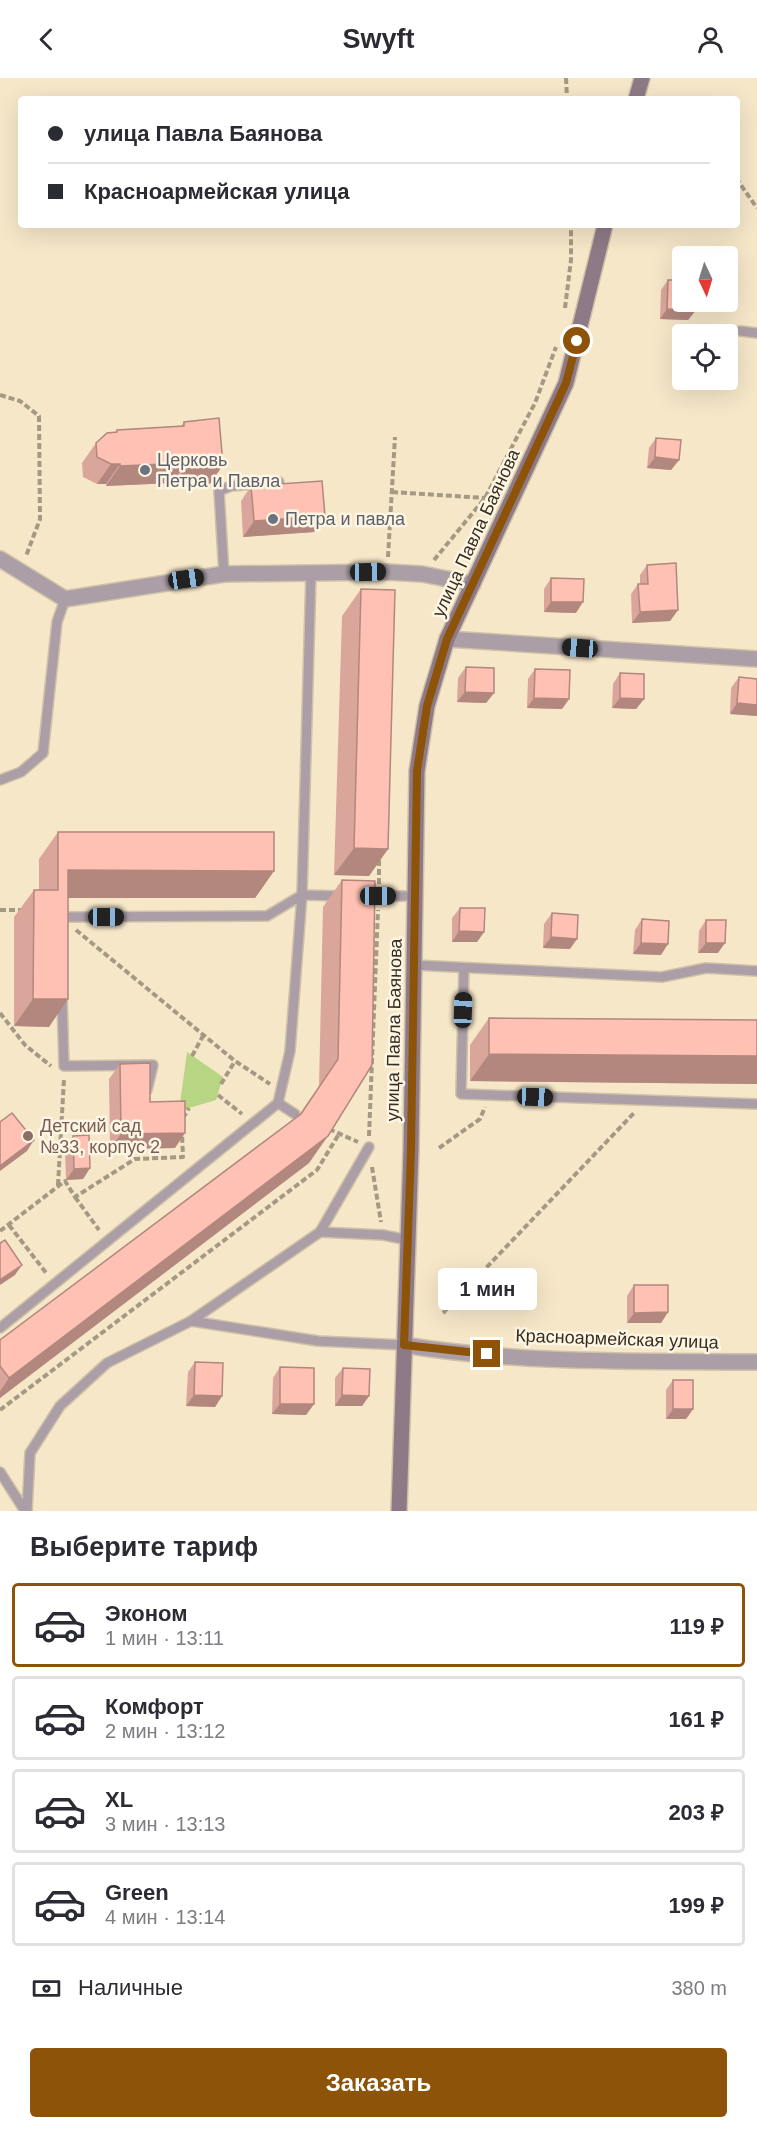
<!DOCTYPE html>
<html lang="ru">
<head>
<meta charset="utf-8">
<style>
  :root { --surface:#fff; --page:#f2f2f3; --text:#2b2b33; --muted:#7c7c81; --line:#e1e1e2; --accent:#8c5309 }
  body { margin:0; font-family:Helvetica,sans-serif; background:var(--page); color:var(--text); height:100vh; display:flex; flex-direction:column; font-size:22px; white-space:nowrap }
  * { box-sizing:border-box; margin:0 }
  p { font-size:20px; color:var(--muted) }
  .icon { flex:none; width:33px; height:33px; fill:none; stroke:currentColor; stroke-width:2; stroke-linecap:round; stroke-linejoin:round }
  .map { position:relative; height:1433px; overflow:hidden }
  .details { display:flex; flex-direction:column; background:var(--surface); flex:1 }
  .details>* { flex:none }
  .guide { position:absolute; left:18px; top:18px; width:722px; height:132px; border-radius:6px; box-shadow:0 6px 24px #0002; display:grid; align-content:center; height:132px; padding:0 30px; background:var(--surface) }
  .needle { width:39px; rotate:176deg }
  .controls { position:absolute; left:672px; top:168px; display:grid; gap:12px }
  .controls a { display:grid; place-items:center; width:66px; height:66px; border-radius:6px; background:var(--surface); box-shadow:0 6px 24px #0002; font-size:30px }
  .end { position:absolute; width:27px; height:27px; margin:-14px; border:8px solid #8c5309; background:#fff; box-shadow:0 0 0 3px #fff }
  .from { border-radius:50% }
  .bubble { position:absolute; height:42px; border-radius:6px; background:var(--surface); box-shadow:0 6px 24px #0002; font-size:20px; font-weight:700; line-height:42px; text-align:center }
  .car { position:absolute; width:18px; height:36px; margin:-18px -9px; border-radius:8px; box-shadow:0 0 4px 2px #0007; background:linear-gradient(#222 24%,#8ab4d8 0 40%,#222 0 76%,#8ab4d8 0 86%,#222 0) }
  .guide b { display:flex; align-items:center; gap:21px; height:57px; font-size:22px }
  .guide b+b { border-top:2px solid var(--line) }
  .guide i { width:15px; height:15px; background:var(--text) }
  ul { padding:0; list-style:none }
  li { display:flex; align-items:center; gap:18px; height:84px; margin:0 12px 9px; padding:0 18px; border:3px solid var(--line); border-radius:6px }
  li div { flex:1 }
  li b { display:block; font-size:22px }
  li em { font-style:normal; font-weight:700 }
  li.active { border-color:var(--accent) }
  li>.icon { width:54px; height:54px; stroke-width:1.5 }
  h2 { padding:0 30px; font-size:27px; line-height:72px }
  .pay { display:flex; align-items:center; gap:15px; height:66px; padding:0 30px; font-size:22px }
  .pay p { margin-inline-start:auto }
  .primary-button { display:flex; gap:12px; margin-top:auto; padding:12px 30px }
  .primary-button a { flex:1; height:69px; border-radius:6px; background:var(--accent); color:#fff; font-size:24px; font-weight:700; line-height:69px; text-align:center }
  header { display:flex; justify-content:space-between; align-items:center; height:78px; padding:0 30px; background:var(--surface); font-size:27px; font-weight:700 }
  .map>svg:first-child { display:block }
  .green { fill:#b7d583 }
  .lines { fill:none; stroke-linecap:round; stroke-linejoin:round }
  .lane-casing { stroke:#cfc2a8; stroke-width:12 }
  .street-casing { stroke:#cfc2a8; stroke-width:18 }
  .secondary-casing { stroke:#cfc2a8; stroke-width:18 }
  .path { stroke:#a49983; stroke-width:4; stroke-dasharray:6 3; stroke-linecap:butt }
  .lane { stroke:#ab9ea6; stroke-width:9 }
  .street { stroke:#ab9ea6; stroke-width:15 }
  .secondary { stroke:#8d7a86; stroke-width:15 }
  .wall { fill:#daa69b }
  .shaded-wall { fill:#b2877e }
  .building { fill:#fec1b4; stroke:#b2877e; stroke-width:1.5 }
  .route { stroke:#8c5309; stroke-width:8 }
  .worship-dot { fill:#6b7280; stroke:#fef5e3; stroke-width:2 }
  .education-dot { fill:#8d6e63; stroke:#fef5e3; stroke-width:2 }
  .labels { text-anchor:middle; stroke-width:5; stroke-linejoin:round; paint-order:stroke }
  .worship-label { font-size:18px; fill:#5b616d; stroke:#fef5e3; text-anchor:start }
  .street-label { font-size:18px; fill:#352f23; stroke:#fef5e3 }
  .education-label { font-size:18px; fill:#785e54; stroke:#fef5e3; text-anchor:start }
</style>
</head>
<body>
<header><svg class="icon" aria-label="back" viewBox="0 0 24 24"><path d="M15 5l-7 7 7 7"/></svg>Swyft<svg class="icon" aria-label="person" viewBox="0 0 24 24"><circle cx="12" cy="8" r="4"/><path d="M4 21q1-7 8-7t8 7"/></svg></header>
<div class="map">
<svg width="757" height="1433" viewBox="0 0 757 1433">
  <rect width="100%" height="100%" fill="#f6e7c9"/>
  <path class="green" d="M187 974 223 999 216 1022 179 1033Z"/>
  <g class="lines">
    <defs>
      <g id="lane">
        <path d="M740 253 757 255"/>
        <path d="M224 496 219 413 231 408 279 404"/>
        <path d="M0 702 21 694 43 675 57 544 65 521"/>
        <path d="M364 818H415"/>
        <path d="M61 842V839L267 838 302 817 341 818"/>
        <path d="M414 887 662 899 706 890 757 893"/>
        <path d="M464 890 461 1016 757 1026"/>
        <path d="M62 919 64 988 153 987 147 1012"/>
        <path d="M278 1025 295 1036"/>
        <path d="M320 1154 369 1069"/>
        <path d="M191 1243 320 1154 383 1157 408 1162"/>
        <path d="M0 1250 278 1025 290 973 302 817 311 495"/>
        <path d="M0 1394 25 1433"/>
        <path d="M27 1433 30 1375 60 1328 107 1285 191 1243 318 1263 404 1267"/>
      </g>
      <g id="street">
        <path d="M0 481 65 521 224 496 387 494 422 496 473 506"/>
        <path d="M447 561 757 581"/>
        <path d="M404 1267C520 1286 640 1283 757 1284"/>
      </g>
      <g id="secondary">
        <path d="M636 21 642 0"/>
        <path d="M399 1433 411 1072 417 693 427 628 447 561 566 305 605 147"/>
      </g>
    </defs>
    <use href="#lane" class="lane-casing"/>
    <use href="#street" class="street-casing"/>
    <use href="#secondary" class="secondary-casing"/>
    <g class="path">
      <path d="M566 0 567 21"/>
      <path d="M736 100 757 130"/>
      <path d="M565 230 571 182V147"/>
      <path d="M0 317 20 323 39 338 40 441 26 478"/>
      <path d="M392 414 485 420"/>
      <path d="M388 479 395 359"/>
      <path d="M434 482 485 420 535 325 556 269"/>
      <path d="M379 806V781"/>
      <path d="M0 832H23"/>
      <path d="M76 852 235 983 270 1006"/>
      <path d="M0 935 25 967 51 988"/>
      <path d="M192 978 204 956"/>
      <path d="M221 1006 235 983"/>
      <path d="M218 1017 242 1036"/>
      <path d="M183 1040 189 1030"/>
      <path d="M329 1051 358 1064"/>
      <path d="M369 1058 378 832"/>
      <path d="M439 1070 480 1041 485 1029"/>
      <path d="M372 1089 381 1144"/>
      <path d="M58 1107 64 1001"/>
      <path d="M75 1119 99 1152"/>
      <path d="M9 1147 47 1196"/>
      <path d="M0 1153 65 1103 75 1119 135 1081 183 1079 182 1056"/>
      <path d="M443 1235 634 1035"/>
      <path d="M0 1332 317 1092 339 1056"/>
    </g>
    <use href="#lane" class="lane"/>
    <use href="#street" class="street"/>
    <use href="#secondary" class="secondary"/>
  </g>
  <g class="wall">
    <path d="M668 202 696 232 688 242 660 241 661 212Z"/>
    <path d="M184 344 223 387 209 407 172 409V405L106 408V406H97L83 399 82 385 96 365 115 354 117 352 181 348Z"/>
    <path d="M656 360 679 382 671 392 647 390 649 370Z"/>
    <path d="M251 408 314 454 243 459 241 423Z"/>
    <path d="M647 487 678 532 670 543 632 545 631 516 638 506H640V497Z"/>
    <path d="M551 500 576 535 544 534V511Z"/>
    <path d="M361 511 388 771 369 798 334 797 342 538Z"/>
    <path d="M466 589 494 615 486 625 457 624 458 600Z"/>
    <path d="M535 591 569 621 562 631 527 630 528 601Z"/>
    <path d="M620 595 644 621 636 631 612 630 613 606Z"/>
    <path d="M739 599 757 601V638L730 636 731 610Z"/>
    <path d="M58 754 274 793 255 820H68L49 949 14 948V839L34 812H39V781Z"/>
    <path d="M342 802 372 987 309 1085 0 1320V1262L299 1037 319 1008 323 829Z"/>
    <path d="M460 830 484 854 477 864H452V840Z"/>
    <path d="M552 835 570 871 543 870 544 846Z"/>
    <path d="M642 841 661 877 633 876 635 852Z"/>
    <path d="M706 842 718 875H698L699 853Z"/>
    <path d="M489 940 757 942V1006L470 1003V967Z"/>
    <path d="M120 986 150 1024 175 1070 110 1071 109 1001Z"/>
    <path d="M73 1058 90 1090 83 1101 66 1102 65 1069Z"/>
    <path d="M634 1207 668 1234 661 1245H627V1218Z"/>
    <path d="M195 1284 222 1318 215 1329 186 1328 188 1294Z"/>
    <path d="M280 1289 314 1326 306 1337 272 1336 273 1300Z"/>
    <path d="M343 1290 369 1318 362 1328H335V1300Z"/>
    <path d="M673 1302 693 1331 686 1341H666V1312Z"/>
  </g>
  <g class="shaded-wall">
    <path d="M667 231 696 232 688 242 660 241Z"/>
    <path d="M655 379 679 382 671 392 647 390Z"/>
    <path d="M186 385 172 405 106 408 120 388Z"/>
    <path d="M111 386H120L106 406H97Z"/>
    <path d="M223 387 209 407 172 409 186 389Z"/>
    <path d="M325 438 314 454 243 459 254 443Z"/>
    <path d="M551 524H583L576 535 544 534Z"/>
    <path d="M678 532 670 543 632 545 640 534Z"/>
    <path d="M465 614 494 615 486 625 457 624Z"/>
    <path d="M534 620 569 621 562 631 527 630Z"/>
    <path d="M620 620 644 621 636 631 612 630Z"/>
    <path d="M737 625 757 627V638L730 636Z"/>
    <path d="M354 770 388 771 369 798 334 797Z"/>
    <path d="M68 792 274 793 255 820H52L58 812Z"/>
    <path d="M459 853 484 854 477 864H452Z"/>
    <path d="M551 859 577 861 570 871 543 870Z"/>
    <path d="M641 865 668 866 661 877 633 876Z"/>
    <path d="M706 865H725L718 875H698Z"/>
    <path d="M33 921H68L49 949 14 948Z"/>
    <path d="M489 976 757 978V1006L470 1003Z"/>
    <path d="M185 1055 175 1070 110 1071 121 1056Z"/>
    <path d="M328 1058 309 1085 0 1320V1313L9 1300Z"/>
    <path d="M34 1062 27 1073 0 1093V1088Z"/>
    <path d="M90 1090 83 1101 66 1102 74 1091Z"/>
    <path d="M22 1187 15 1197 0 1207V1202Z"/>
    <path d="M668 1234 661 1245H627L634 1235Z"/>
    <path d="M194 1317 222 1318 215 1329 186 1328Z"/>
    <path d="M342 1317 369 1318 362 1328H335Z"/>
    <path d="M280 1326H314L306 1337 272 1336Z"/>
    <path d="M673 1331H693L686 1341H666Z"/>
  </g>
  <g class="building">
    <path d="M668 202H682V224H696V232L667 231Z"/>
    <path d="M219 340 223 387 186 389V385L120 388V386H111L97 379 96 365 107 355 117 354V352L184 348V344Z"/>
    <path d="M656 360 681 362 679 382 655 379Z"/>
    <path d="M322 403 325 438 254 443 251 408Z"/>
    <path d="M676 485 678 532 640 534 638 506H648L647 487Z"/>
    <path d="M551 500 584 501 583 524H551Z"/>
    <path d="M361 511 395 512 388 771 354 770Z"/>
    <path d="M466 589 494 590V615L465 614Z"/>
    <path d="M535 591 570 592 569 621 534 620Z"/>
    <path d="M620 595 644 596V621L620 620Z"/>
    <path d="M739 599 757 601V627L737 625Z"/>
    <path d="M58 754H274V793L68 792V921H33L34 812H58Z"/>
    <path d="M342 802 375 803 372 987 328 1058 9 1300 0 1288V1262L301 1036 338 981Z"/>
    <path d="M460 830H485L484 854 459 853Z"/>
    <path d="M552 835 578 837 577 861 551 859Z"/>
    <path d="M642 841 669 843 668 866 641 865Z"/>
    <path d="M706 842H726L725 865H706Z"/>
    <path d="M489 940 757 942V978L489 976Z"/>
    <path d="M150 985V1024L185 1023V1055L121 1056 120 986Z"/>
    <path d="M12 1035 34 1062 0 1088V1044Z"/>
    <path d="M89 1057 90 1090 74 1091 73 1058Z"/>
    <path d="M5 1162 22 1187 0 1202V1165Z"/>
    <path d="M634 1207H668V1234L634 1235Z"/>
    <path d="M195 1284 223 1285 222 1318 194 1317Z"/>
    <path d="M280 1289 314 1290V1326H280Z"/>
    <path d="M343 1290 370 1291 369 1318 342 1317Z"/>
    <rect x="673" y="1302" width="20" height="29"/>
  </g>
  <g class="lines">
    <path class="route" d="M487 1276 404 1267 411 1072 417 693 427 628 447 561 566 305 577 263"/>
  </g>
  <g class="worship-dot">
    <circle cx="145" cy="392" r="6"/>
    <circle cx="273" cy="441" r="6"/>
  </g>
  <circle class="education-dot" cx="28" cy="1058" r="6"/>
  <g class="labels">
    <g class="worship-label">
      <text x="157" y="388">Церковь<tspan x="157" dy="21">Петра и Павла</tspan></text>
      <text x="285" y="447">Петра и павла</text>
    </g>
    <g class="street-label">
      <text transform="translate(476 455) rotate(-65)" y="6">улица Павла Баянова</text>
      <text transform="translate(394 952) rotate(-89)" y="6">улица Павла Баянова</text>
      <text transform="translate(617 1261) rotate(2)" y="6">Красноармейская улица</text>
    </g>
    <g class="education-label">
      <text x="40" y="1054">Детский сад<tspan x="40" dy="21">№33, корпус 2</tspan></text>
    </g>
  </g>
</svg>
<div class="controls">
<a><svg class="needle" viewBox="-14 -14 28 28"><path d="M0-13l5 13h-10z" fill="#e53935"/><path d="M0 13l5-13h-10z" fill="#7c7c81"/></svg></a>
<a><svg class="icon" aria-label="locate" viewBox="0 0 24 24"><circle cx="12" cy="12" r="6"/><path d="M12 2v4M12 18v4M2 12h4M18 12h4"/></svg></a>
</div>
<i class="end from" style="left:577px;top:263px"></i>
<i class="end" style="left:487px;top:1276px"></i>
<div class="bubble" style="left:438px;top:1190px;width:99px">1 мин</div>
<i class="car" style="left:368px;top:494px;rotate:89deg"></i>
<i class="car" style="left:186px;top:501px;rotate:82deg"></i>
<i class="car" style="left:580px;top:570px;rotate:274deg"></i>
<i class="car" style="left:378px;top:818px;rotate:90deg"></i>
<i class="car" style="left:106px;top:839px;rotate:90deg"></i>
<i class="car" style="left:463px;top:932px;rotate:2deg"></i>
<i class="car" style="left:535px;top:1019px;rotate:92deg"></i>
<div class="guide">
<b><i class="from"></i>улица Павла Баянова</b>
<b><i></i>Красноармейская улица</b>
</div>
</div>
<section class="details">
<h2>Выберите тариф</h2>
<ul>
<li class="active"><svg class="icon" aria-label="car" viewBox="0 0 24 24"><path d="M5 17H2v-5l4-1 3-4h7l3 4 3 1v5h-3M9 17h6M6 11h13"/><circle cx="7" cy="17" r="2"/><circle cx="17" cy="17" r="2"/></svg><div><b>Эконом</b><p>1 мин · 13:11</p></div><em>119 ₽</em></li>
<li><svg class="icon" aria-label="car" viewBox="0 0 24 24"><path d="M5 17H2v-5l4-1 3-4h7l3 4 3 1v5h-3M9 17h6M6 11h13"/><circle cx="7" cy="17" r="2"/><circle cx="17" cy="17" r="2"/></svg><div><b>Комфорт</b><p>2 мин · 13:12</p></div><em>161 ₽</em></li>
<li><svg class="icon" aria-label="car" viewBox="0 0 24 24"><path d="M5 17H2v-5l4-1 3-4h7l3 4 3 1v5h-3M9 17h6M6 11h13"/><circle cx="7" cy="17" r="2"/><circle cx="17" cy="17" r="2"/></svg><div><b>XL</b><p>3 мин · 13:13</p></div><em>203 ₽</em></li>
<li><svg class="icon" aria-label="car" viewBox="0 0 24 24"><path d="M5 17H2v-5l4-1 3-4h7l3 4 3 1v5h-3M9 17h6M6 11h13"/><circle cx="7" cy="17" r="2"/><circle cx="17" cy="17" r="2"/></svg><div><b>Green</b><p>4 мин · 13:14</p></div><em>199 ₽</em></li>
</ul>
<div class="pay"><svg class="icon" aria-label="cash" viewBox="0 0 24 24"><path d="M3 7h18v10H3z"/><circle cx="12" cy="12" r="2"/></svg>Наличные<p>380 m</p></div>
<div class="primary-button"><a>Заказать</a></div>
</section>
</body>
</html>
